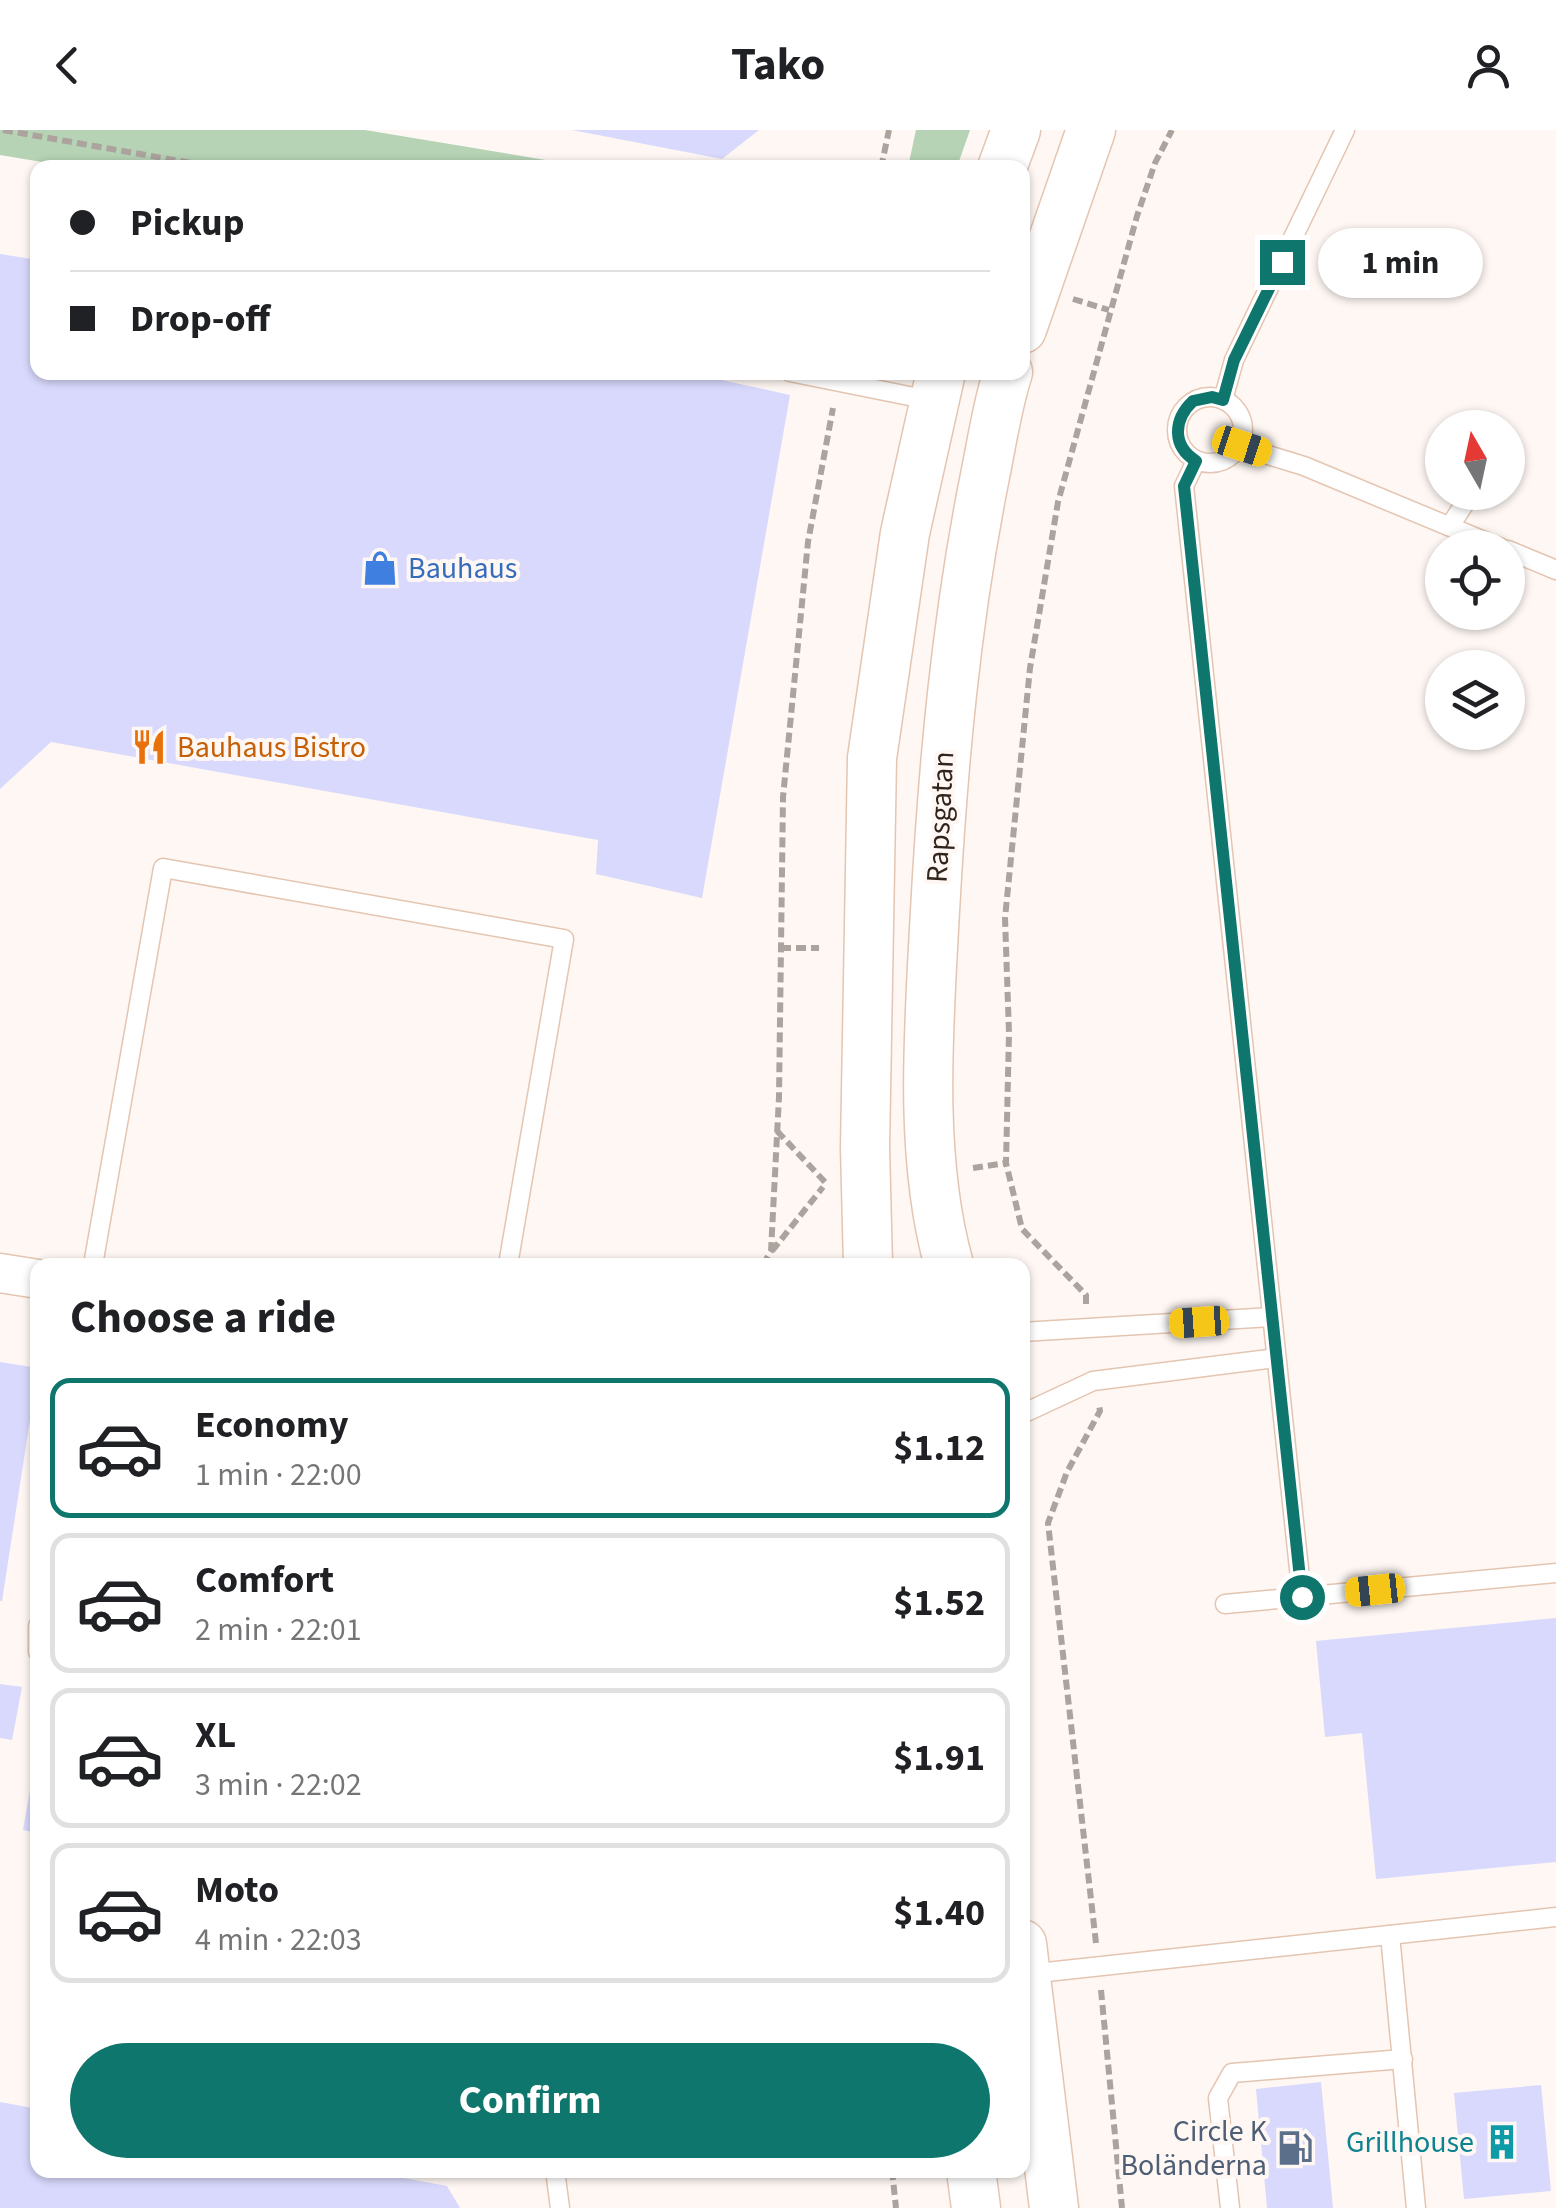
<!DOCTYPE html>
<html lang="en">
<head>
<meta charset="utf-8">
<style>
  :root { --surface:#fff; --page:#f6f6f6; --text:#202124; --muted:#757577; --line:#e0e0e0; --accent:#0f766e }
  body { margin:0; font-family:"Source Sans 3",sans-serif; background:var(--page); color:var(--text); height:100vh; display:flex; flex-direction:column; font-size:38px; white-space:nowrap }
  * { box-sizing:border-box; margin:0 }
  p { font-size:32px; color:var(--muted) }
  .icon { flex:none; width:55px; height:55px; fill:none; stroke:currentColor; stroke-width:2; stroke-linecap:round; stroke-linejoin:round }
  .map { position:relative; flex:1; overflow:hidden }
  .sheet { position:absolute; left:30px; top:1128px; width:1000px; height:920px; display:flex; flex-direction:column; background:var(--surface); border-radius:20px; box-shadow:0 2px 8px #0004 }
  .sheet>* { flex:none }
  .banner { position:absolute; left:30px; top:30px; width:1000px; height:220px; border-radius:20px; box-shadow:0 2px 8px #0004; display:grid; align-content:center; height:220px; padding:0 40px; background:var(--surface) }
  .needle { width:65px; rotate:351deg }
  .fabs { position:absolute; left:1425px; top:280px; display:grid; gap:20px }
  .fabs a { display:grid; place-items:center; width:100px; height:100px; border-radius:50%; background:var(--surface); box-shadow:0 2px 8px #0004; font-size:50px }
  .end { position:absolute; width:45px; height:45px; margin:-22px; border:12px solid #0f766e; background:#fff; box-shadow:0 0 0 5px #fff }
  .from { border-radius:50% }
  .bubble { position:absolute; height:70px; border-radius:35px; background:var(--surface); box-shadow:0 2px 8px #0004; font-size:32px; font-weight:700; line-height:70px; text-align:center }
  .car { position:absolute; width:30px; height:60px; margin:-30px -15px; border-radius:12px; box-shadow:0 0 8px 2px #0007; background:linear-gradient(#f5c518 24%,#345 0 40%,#f5c518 0 76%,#345 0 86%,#f5c518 0) }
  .banner b { display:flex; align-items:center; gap:35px; height:95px; font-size:38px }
  .banner b+b { border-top:2px solid var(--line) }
  .banner i { width:25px; height:25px; background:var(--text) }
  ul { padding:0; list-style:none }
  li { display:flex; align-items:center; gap:30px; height:140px; margin:0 20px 15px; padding:0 20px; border:5px solid var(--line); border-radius:20px }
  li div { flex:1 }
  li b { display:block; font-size:38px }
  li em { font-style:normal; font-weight:700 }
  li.on { border-color:var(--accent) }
  li>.icon { width:90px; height:90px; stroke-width:1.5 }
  h2 { padding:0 40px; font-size:45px; line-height:120px }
  .button { display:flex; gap:20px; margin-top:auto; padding:20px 40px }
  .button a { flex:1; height:115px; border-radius:60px; background:var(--accent); color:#fff; font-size:40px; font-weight:700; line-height:115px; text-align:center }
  header { display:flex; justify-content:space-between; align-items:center; height:130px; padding:0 40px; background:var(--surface); font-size:45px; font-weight:700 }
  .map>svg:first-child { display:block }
  .green { fill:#b6d3b5 }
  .building { fill:#d8d9fc }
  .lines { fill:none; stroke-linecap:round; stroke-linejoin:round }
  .service-casing { stroke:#e4c5b1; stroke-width:21 }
  .minor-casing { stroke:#e4c5b1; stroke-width:41 }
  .tertiary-casing { stroke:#e4c5b1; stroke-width:51 }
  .path { stroke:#aca39e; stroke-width:6; stroke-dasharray:10 5; stroke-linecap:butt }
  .service { stroke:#fff; stroke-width:18 }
  .minor { stroke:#fff; stroke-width:38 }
  .tertiary { stroke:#fff; stroke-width:48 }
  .route { stroke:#0f766e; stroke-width:12 }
  .labels { text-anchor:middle; stroke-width:8; stroke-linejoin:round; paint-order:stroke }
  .shop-label { font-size:30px; fill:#366cbe; stroke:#fef7f3; text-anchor:start }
  .food-label { font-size:30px; fill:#c56008; stroke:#fef7f3; text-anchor:start }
  .street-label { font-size:30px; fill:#30241c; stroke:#fef7f3 }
  .service-label { font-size:30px; fill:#4e5e75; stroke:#fef7f3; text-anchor:end }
  .culture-label { font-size:30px; fill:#0d838f; stroke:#fef7f3; text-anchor:end }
</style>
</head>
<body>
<header><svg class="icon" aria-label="back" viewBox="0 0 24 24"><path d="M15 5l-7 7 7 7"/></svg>Tako<svg class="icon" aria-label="person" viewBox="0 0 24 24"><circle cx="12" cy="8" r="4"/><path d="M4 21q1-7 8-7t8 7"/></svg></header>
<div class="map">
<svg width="1556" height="2078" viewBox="0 0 1556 2078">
  <rect width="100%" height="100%" fill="#fef7f3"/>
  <g class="green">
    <path d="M0 0H365L588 37H72L0 25Z"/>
    <path d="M916 0H970L957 37H908Z"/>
  </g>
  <g class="building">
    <path d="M572 0H759L722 29Z"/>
    <path d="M0 124 38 130V242H685L790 265 702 768 596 744 598 710 51 612 0 659Z"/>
    <path d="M0 1232 38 1238 2 1471H0Z"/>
    <path d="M1556 1488V1732L1376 1749 1362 1603 1325 1607 1316 1511Z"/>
    <path d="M0 1554 22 1557 12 1610 0 1608Z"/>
    <path d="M30 1660 38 1661V1703L23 1700Z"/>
    <path d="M1321 1952 1333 2078H1267L1256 1959Z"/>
    <path d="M1541 1955 1551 2061 1464 2069 1454 1963Z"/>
    <path d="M0 1972 38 1979V2040H360L447 2056 460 2078H0Z"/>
  </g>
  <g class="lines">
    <defs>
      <g id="service">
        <path d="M790 242 934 271"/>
        <circle cx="1210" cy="300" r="33"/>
        <path d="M1223 270 1234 230 1345 0"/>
        <path d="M1242 317 1304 336 1501 418"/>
        <path d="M1196 331 1184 356 1302 1467"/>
        <path d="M1450 396 1472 362"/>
        <path d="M1508 420 1556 440"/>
        <path d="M93 1135 163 738 564 809 508 1135"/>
        <path d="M1022 1202 1272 1187"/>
        <path d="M1022 1284 1093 1251 1276 1228"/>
        <path d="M1225 1474 1556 1443"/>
        <path d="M38 1496V1522"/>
        <path d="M1390 1805 1416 2078"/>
        <path d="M1028 1844 1556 1787"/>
        <path d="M555 2040 560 2078"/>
        <path d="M1230 2078 1218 1968 1232 1943 1403 1929"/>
      </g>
      <path id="minor" d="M0 1143 38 1149"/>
      <g id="tertiary">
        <path d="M1002 38 1016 0"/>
        <path d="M1022 199 1091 0"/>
        <path d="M868 1135 865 1018 872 628 905 403 941 242"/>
        <path d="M949 1135C918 1025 929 895 935 781 943 635 956 490 985 346 992 312 997 276 1008 242"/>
        <path d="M1022 1814 1054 2078"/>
        <path d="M971 2040 976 2078"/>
      </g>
    </defs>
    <use href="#service" class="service-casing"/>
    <use href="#minor" class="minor-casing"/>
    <use href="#tertiary" class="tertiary-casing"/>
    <g class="path">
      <path d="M3 0 220 38"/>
      <path d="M881 38 889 0"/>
      <path d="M1073 169 1109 180"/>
      <path d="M781 818H819"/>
      <path d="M777 1001 825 1052"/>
      <path d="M973 1038 1006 1033"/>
      <path d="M772 1121 823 1057"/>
      <path d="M763 1135 771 1121 779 967 783 667 808 412 833 278"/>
      <path d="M1086 1174V1165L1022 1099 1006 1033 1009 903 1005 788 1030 538 1058 372 1137 86 1155 33 1172 0"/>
      <path d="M1096 1813 1048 1393 1067 1342 1100 1281 1099 1275"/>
      <path d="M1101 1860 1122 2078"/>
      <path d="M892 2040 896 2078"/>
    </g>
    <use href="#service" class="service"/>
    <use href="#minor" class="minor"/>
    <use href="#tertiary" class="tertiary"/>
  </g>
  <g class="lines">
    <path class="route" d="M1282 132 1234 230 1223 270 1212 267 1193 271C1173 290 1172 316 1196 331L1184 356 1302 1467"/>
  </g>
  <defs>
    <symbol id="shop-bare" viewBox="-9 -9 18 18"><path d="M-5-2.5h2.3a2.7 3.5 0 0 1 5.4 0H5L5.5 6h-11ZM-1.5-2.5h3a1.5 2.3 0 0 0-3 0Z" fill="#3f7fe0" stroke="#fef7f3" stroke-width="2.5" paint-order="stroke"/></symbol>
    <symbol id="restaurant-bare" viewBox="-9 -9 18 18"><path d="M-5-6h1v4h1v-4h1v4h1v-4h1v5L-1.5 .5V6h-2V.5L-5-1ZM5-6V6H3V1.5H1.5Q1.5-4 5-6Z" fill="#e8710a" stroke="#fef7f3" stroke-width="2.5" paint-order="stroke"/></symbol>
    <symbol id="building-bare" viewBox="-9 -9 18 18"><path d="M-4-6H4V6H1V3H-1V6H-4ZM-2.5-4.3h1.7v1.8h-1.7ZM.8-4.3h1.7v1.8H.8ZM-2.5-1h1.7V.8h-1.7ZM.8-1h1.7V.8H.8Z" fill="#0f9aa8" stroke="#fef7f3" stroke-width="2.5" paint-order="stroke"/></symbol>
    <symbol id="fuel-bare" viewBox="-9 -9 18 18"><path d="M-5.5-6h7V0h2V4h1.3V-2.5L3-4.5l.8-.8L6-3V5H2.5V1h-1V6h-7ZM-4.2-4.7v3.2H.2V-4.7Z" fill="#5c6f8a" stroke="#fef7f3" stroke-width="2.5" paint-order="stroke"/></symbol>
  </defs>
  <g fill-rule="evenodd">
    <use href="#shop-bare" x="355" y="413" width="50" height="50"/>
    <use href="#restaurant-bare" x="124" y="592" width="50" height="50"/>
    <use href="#building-bare" x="1477" y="1987" width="50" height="50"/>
    <use href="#fuel-bare" x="1270" y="1993" width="50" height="50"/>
  </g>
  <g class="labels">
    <g class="shop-label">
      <text x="408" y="448">Bauhaus</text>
    </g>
    <g class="food-label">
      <text x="177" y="627">Bauhaus Bistro</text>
    </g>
    <g class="street-label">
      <text transform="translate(940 687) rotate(-87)" y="10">Rapsgatan</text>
    </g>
    <g class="service-label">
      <text x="1267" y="2011">Circle K<tspan x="1267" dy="34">Boländerna</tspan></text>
    </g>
    <g class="culture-label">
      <text x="1474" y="2022">Grillhouse</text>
    </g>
  </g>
</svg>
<div class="fabs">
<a><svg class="needle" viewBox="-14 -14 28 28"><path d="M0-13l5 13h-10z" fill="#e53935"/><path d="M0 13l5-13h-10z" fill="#757577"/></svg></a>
<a><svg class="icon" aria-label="locate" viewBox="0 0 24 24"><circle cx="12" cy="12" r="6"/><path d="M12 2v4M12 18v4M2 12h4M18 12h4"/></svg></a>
<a><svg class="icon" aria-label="layers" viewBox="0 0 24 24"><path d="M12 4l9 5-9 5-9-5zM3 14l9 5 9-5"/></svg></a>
</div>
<i class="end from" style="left:1302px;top:1467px"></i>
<i class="end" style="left:1282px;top:132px"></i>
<div class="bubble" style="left:1318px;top:98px;width:165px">1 min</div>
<i class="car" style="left:1242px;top:316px;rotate:108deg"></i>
<i class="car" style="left:1199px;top:1192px;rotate:266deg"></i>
<i class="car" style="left:1375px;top:1460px;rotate:264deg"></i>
<div class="banner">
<b><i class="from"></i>Pickup</b>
<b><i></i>Drop-off</b>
</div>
<section class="sheet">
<h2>Choose a ride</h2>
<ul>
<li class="on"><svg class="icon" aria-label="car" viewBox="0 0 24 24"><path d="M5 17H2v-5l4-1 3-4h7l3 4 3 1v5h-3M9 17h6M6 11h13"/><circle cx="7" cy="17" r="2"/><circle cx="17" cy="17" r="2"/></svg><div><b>Economy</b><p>1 min · 22:00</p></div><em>$1.12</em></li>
<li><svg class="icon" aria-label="car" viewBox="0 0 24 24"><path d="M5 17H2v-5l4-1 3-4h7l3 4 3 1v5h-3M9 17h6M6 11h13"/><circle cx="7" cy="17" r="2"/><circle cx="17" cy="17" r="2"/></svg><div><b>Comfort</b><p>2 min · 22:01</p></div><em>$1.52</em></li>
<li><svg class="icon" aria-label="car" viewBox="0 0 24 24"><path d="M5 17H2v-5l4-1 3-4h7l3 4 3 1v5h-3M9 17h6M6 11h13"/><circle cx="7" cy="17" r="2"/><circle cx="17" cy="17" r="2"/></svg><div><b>XL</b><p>3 min · 22:02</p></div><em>$1.91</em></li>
<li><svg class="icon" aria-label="car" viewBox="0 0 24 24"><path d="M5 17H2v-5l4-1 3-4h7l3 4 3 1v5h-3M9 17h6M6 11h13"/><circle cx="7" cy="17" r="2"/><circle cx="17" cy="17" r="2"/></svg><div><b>Moto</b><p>4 min · 22:03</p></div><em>$1.40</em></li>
</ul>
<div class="button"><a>Confirm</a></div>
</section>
</div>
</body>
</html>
